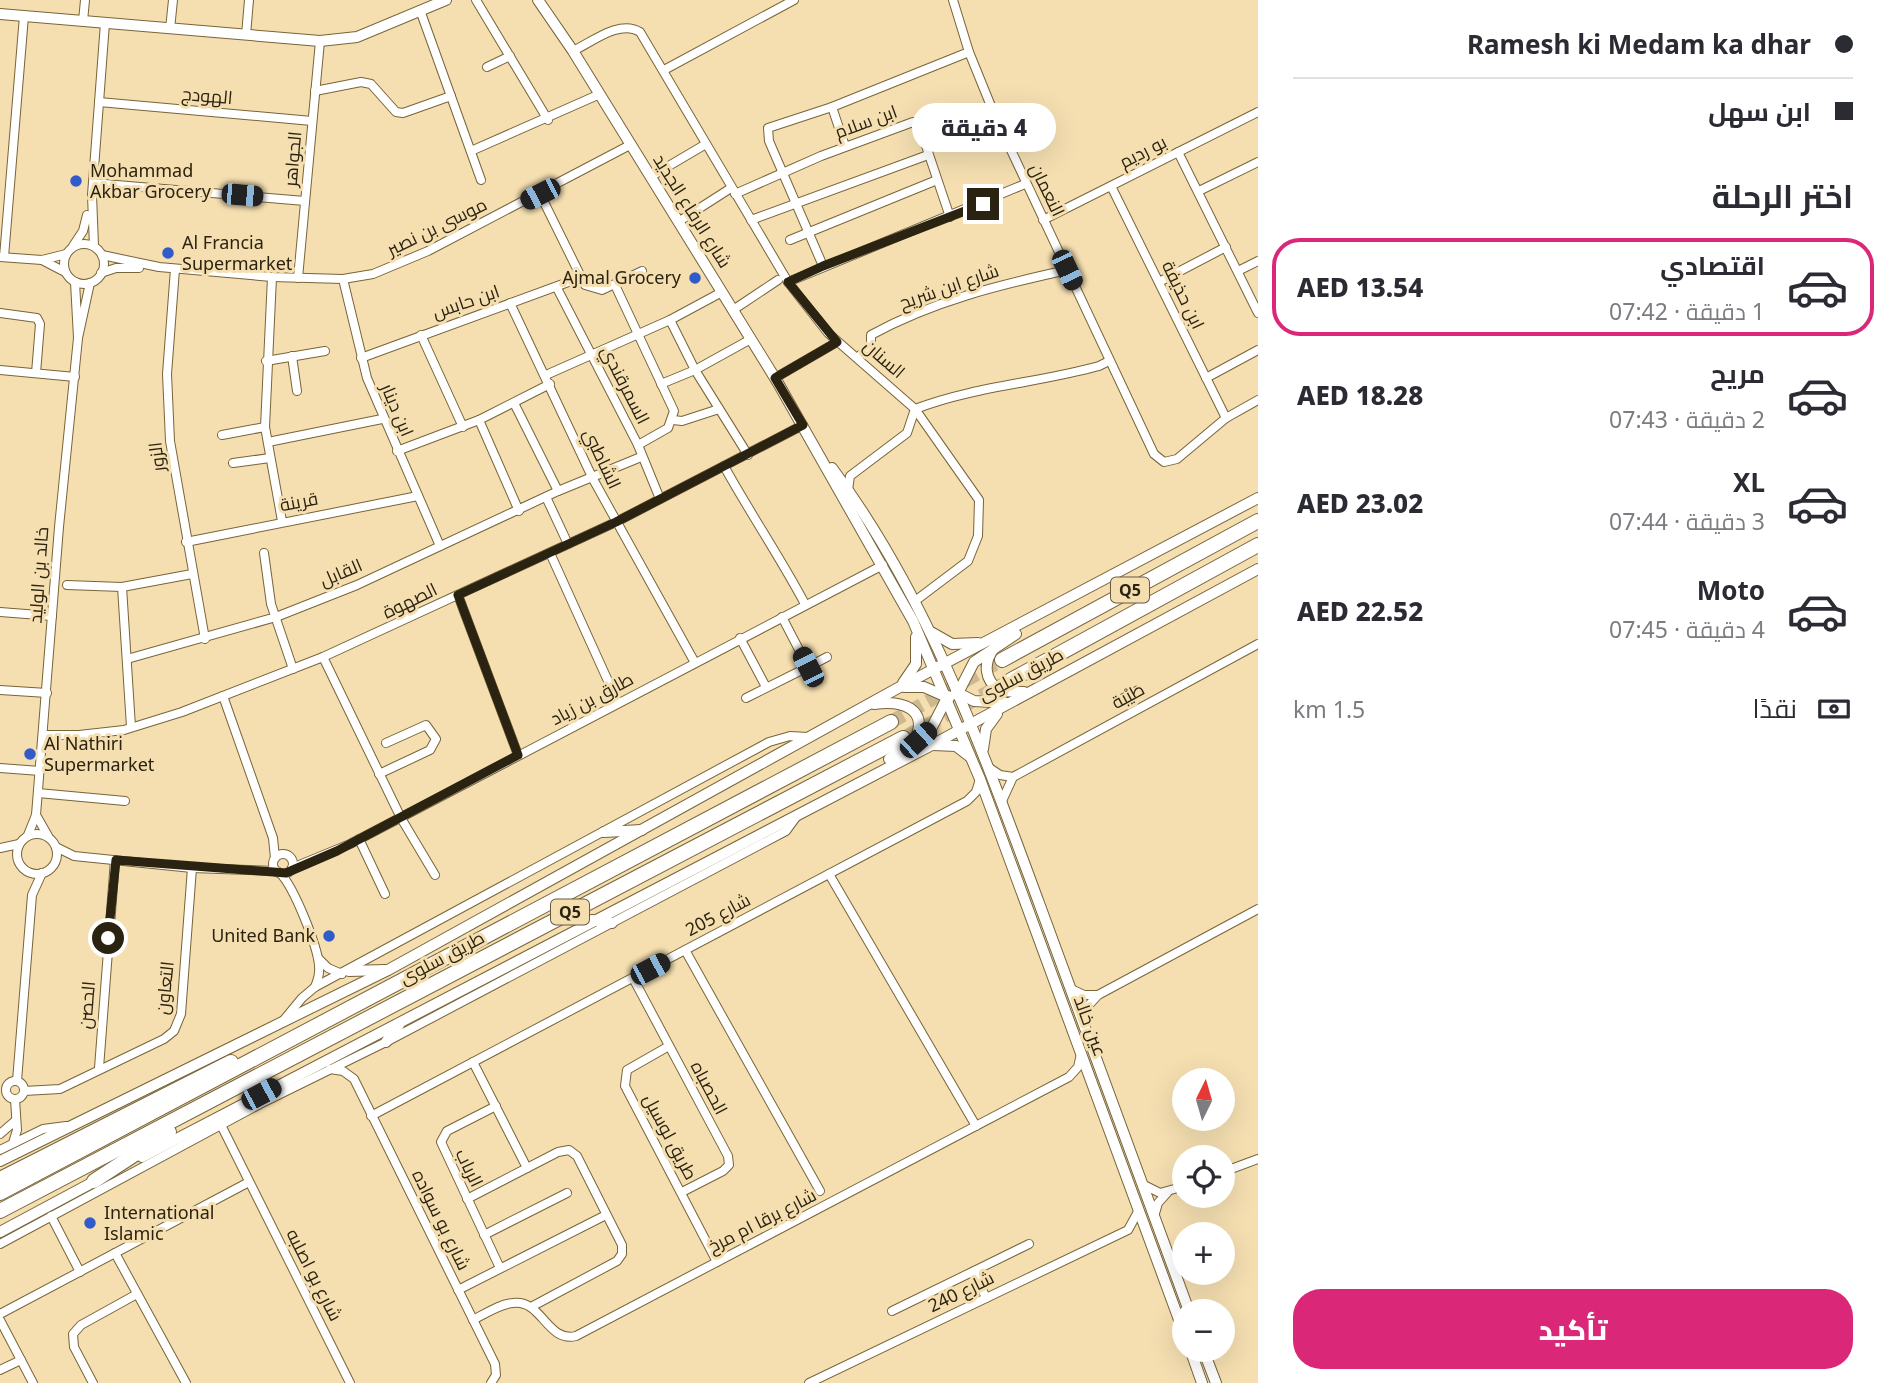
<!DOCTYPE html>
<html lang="ar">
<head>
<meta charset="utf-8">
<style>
  :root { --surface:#fff; --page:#f7f7f7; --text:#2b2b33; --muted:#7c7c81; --line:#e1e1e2; --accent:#db2777 }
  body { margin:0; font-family:"Noto Sans",Cairo,sans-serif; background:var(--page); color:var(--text); direction:rtl; height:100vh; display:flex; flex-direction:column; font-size:26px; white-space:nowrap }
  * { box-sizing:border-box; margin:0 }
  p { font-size:23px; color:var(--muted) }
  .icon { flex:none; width:38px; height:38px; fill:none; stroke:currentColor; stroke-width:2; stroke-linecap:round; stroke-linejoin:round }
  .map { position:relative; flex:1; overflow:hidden; direction:ltr }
  .sheet { display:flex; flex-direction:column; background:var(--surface); width:630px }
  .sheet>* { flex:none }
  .banner { display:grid; align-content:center; height:154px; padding:0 35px; background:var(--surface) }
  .needle { width:46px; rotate:5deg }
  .fabs { position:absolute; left:1172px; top:1068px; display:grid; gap:14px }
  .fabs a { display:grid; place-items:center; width:63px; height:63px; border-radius:50%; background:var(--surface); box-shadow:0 7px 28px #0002; font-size:35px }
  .end { position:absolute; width:32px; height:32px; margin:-16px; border:9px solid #2b2311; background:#fff; box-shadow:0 0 0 4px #fff }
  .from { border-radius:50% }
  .bubble { position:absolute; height:49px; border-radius:24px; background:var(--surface); box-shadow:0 7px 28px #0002; font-size:23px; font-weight:800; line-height:49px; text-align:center; direction:rtl }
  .car { position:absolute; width:21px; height:42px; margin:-21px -10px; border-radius:9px; box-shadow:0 0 5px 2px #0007; background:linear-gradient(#222 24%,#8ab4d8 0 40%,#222 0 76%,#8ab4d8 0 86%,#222 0) }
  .banner b { display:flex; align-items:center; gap:24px; height:66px; font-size:26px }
  .banner b+b { border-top:2px solid var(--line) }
  .banner i { width:18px; height:18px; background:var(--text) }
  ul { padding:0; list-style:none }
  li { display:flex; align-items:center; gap:21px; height:98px; margin:0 14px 10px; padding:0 21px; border:4px solid transparent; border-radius:28px }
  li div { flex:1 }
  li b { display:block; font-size:26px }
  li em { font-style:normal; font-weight:800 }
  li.on { border-color:var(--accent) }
  li>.icon { width:63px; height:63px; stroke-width:1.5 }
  h2 { padding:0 35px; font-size:32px; line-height:84px }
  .pay { display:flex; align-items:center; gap:18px; height:77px; padding:0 35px; font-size:26px }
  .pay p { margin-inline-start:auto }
  .cta { display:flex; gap:14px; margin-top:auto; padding:14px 35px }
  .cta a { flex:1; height:80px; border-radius:28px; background:var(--accent); color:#fff; font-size:28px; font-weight:800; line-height:80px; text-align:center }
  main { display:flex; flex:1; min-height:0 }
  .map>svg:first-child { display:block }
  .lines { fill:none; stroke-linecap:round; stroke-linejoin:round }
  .highway-tunnel { stroke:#cdb991; stroke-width:14; stroke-dasharray:14 7; stroke-linecap:butt }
  .street-casing { stroke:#78643a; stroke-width:10 }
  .secondary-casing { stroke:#78643a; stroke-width:12 }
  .highway-casing { stroke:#78643a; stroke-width:16 }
  .street { stroke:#fff; stroke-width:8 }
  .secondary { stroke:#fff; stroke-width:10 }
  .highway { stroke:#fff; stroke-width:14 }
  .route { stroke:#2b2311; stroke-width:9 }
  .poi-dot { fill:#315bcb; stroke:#f5dfb1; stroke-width:2.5 }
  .labels { text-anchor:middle; stroke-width:6; stroke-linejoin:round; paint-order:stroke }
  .shield { fill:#f5dfb1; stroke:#685b41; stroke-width:2 }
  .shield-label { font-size:16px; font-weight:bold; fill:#2b2311 }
  .street-label { font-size:18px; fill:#2b2311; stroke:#f5dfb1 }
  .poi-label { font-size:18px; fill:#2b2311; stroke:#f5dfb1; text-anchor:start }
</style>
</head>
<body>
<main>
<section class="sheet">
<div class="banner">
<b><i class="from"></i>Ramesh ki Medam ka dhar</b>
<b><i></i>ابن سهل</b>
</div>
<h2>اختر الرحلة</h2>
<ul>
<li class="on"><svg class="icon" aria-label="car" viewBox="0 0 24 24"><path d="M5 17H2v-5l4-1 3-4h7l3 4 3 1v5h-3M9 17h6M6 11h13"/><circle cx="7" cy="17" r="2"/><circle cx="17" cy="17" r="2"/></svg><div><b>اقتصادي</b><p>1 دقيقة · 07:42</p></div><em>AED 13.54</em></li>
<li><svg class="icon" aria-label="car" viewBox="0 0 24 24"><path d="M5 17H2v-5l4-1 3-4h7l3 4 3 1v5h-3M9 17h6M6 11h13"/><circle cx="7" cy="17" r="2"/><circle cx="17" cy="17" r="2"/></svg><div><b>مريح</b><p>2 دقيقة · 07:43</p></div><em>AED 18.28</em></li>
<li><svg class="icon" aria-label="car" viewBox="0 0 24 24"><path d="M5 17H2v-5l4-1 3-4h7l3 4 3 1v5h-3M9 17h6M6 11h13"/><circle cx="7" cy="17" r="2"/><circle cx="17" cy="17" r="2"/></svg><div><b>XL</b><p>3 دقيقة · 07:44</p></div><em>AED 23.02</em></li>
<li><svg class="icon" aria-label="car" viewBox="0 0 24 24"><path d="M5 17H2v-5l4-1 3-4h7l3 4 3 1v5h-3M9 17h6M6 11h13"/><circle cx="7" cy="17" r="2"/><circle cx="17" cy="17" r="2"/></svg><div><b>Moto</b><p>4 دقيقة · 07:45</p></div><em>AED 22.52</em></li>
</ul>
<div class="pay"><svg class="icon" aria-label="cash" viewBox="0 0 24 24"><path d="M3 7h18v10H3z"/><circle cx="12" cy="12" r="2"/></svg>نقدًا<p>1.5 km</p></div>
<div class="cta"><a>تأكيد</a></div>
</section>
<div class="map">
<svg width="1258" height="1383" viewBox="0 0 1258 1383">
  <rect width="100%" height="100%" fill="#f5dfb1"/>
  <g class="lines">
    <g class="highway-tunnel">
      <path d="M891 722 1002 660"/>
      <path d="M907 736 1011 680"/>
    </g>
    <defs>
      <g id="street">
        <path d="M476 0 548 120"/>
        <path d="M953 0 969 52 995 116 1154 454 1164 462 1177 459 1226 418 1258 400"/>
        <path d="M420 10 481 180"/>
        <path d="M83 21 85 0"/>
        <path d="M170 29 173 0"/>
        <path d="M246 35 249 0"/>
        <path d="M573 51C592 42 620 19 640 32L788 282 828 333 915 409 979 500 978 536 968 561 915 601"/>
        <path d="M487 67 510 56"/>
        <path d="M664 70 794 0"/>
        <path d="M315 91 361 82 371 84 396 112 403 113 451 96"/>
        <path d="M99 102 312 121"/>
        <path d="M832 107 845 146"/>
        <path d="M471 151 600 94"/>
        <path d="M1178 152 1258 313"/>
        <path d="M650 177 706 144"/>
        <path d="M93 183 305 201"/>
        <path d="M1111 186 1226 418"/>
        <path d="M1199 191 1258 162"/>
        <path d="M540 194 585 285 602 290 642 271"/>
        <path d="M735 194 821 156 913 122 921 131 950 217"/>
        <path d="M751 220 928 155"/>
        <path d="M1043 220 1258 112"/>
        <path d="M678 222 731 188"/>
        <path d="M790 240 937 180"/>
        <circle cx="84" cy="264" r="20"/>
        <path d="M73 246 83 231 87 215"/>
        <path d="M94 246 92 195 105 23"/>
        <path d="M102 255 159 267 272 277 343 279 373 274 428 251 630 145"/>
        <path d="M0 257 42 260 66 254"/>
        <path d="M4 257 24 16"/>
        <path d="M42 260 65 272"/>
        <path d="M823 266 769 141 768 128 832 107 969 52"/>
        <path d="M175 269 167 374 170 441 205 639"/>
        <path d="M1238 271 1258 261"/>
        <path d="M101 273 116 268H139"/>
        <path d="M272 277 265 427 282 521"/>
        <path d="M298 278 320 41"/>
        <path d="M343 279 367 378 440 546"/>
        <path d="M75 282 78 338 90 283"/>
        <path d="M788 282 1025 184"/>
        <path d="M1159 282 1226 247"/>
        <path d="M615 285 674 411 668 428 638 445"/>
        <path d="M557 288 638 445 660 499"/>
        <path d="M510 303 593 479 694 661"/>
        <path d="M733 310 778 280"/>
        <path d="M0 313 37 318 40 324 36 373"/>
        <path d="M670 320 695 370 748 455"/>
        <path d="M421 335 463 427"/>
        <path d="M292 356 297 391"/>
        <path d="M858 357 871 346V335C933 301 999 285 1067 270"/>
        <path d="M361 358 582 277"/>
        <path d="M266 361 325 351"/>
        <path d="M0 370 75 377"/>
        <path d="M546 375 670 320 722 292"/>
        <path d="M775 378 837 342"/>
        <path d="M1206 378 1258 350"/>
        <path d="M661 384 695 370 751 339"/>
        <path d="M514 403 558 491"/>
        <path d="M915 409C975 386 1038 383 1099 366L1109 361"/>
        <path d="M479 420 519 511"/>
        <path d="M673 420 682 421 719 409"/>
        <path d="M222 435 265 427"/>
        <path d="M268 442 382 419"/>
        <path d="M397 451 479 420 550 384"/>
        <path d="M233 463 270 458"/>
        <path d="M724 466C750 513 780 557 805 604"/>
        <path d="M848 490 850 476 907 433 915 409"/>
        <path d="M546 497 568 544"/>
        <path d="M186 542 418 496"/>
        <path d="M264 553 271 604 293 669"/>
        <path d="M550 553 618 703"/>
        <path d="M67 585 122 587 192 574"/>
        <path d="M122 587 131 727"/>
        <path d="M458 595 518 755"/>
        <path d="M0 612 52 616"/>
        <path d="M740 638 766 687"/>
        <path d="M323 657 401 818 435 875"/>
        <path d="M127 659 276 617 357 585 558 491 641 457"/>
        <path d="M808 667 827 657"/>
        <path d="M0 690 47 693"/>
        <path d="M223 696 273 838 275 858"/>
        <path d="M746 698 808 667 782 617"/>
        <path d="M43 735H79L124 730 182 712 323 657 616 522 803 425"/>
        <path d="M988 767 1000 775 1013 777"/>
        <path d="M0 768 40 771"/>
        <path d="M379 774 430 750 436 739 426 725 386 743"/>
        <path d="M38 793 125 801"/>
        <path d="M1002 801 1013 777 1258 644"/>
        <path d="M36 815 48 836"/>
        <circle cx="37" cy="854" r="20"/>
        <path d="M28 835 36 815 59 527 78 338"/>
        <path d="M359 839 385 894"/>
        <path d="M56 847 74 856 192 868 277 871"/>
        <path d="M0 848 19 844"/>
        <circle cx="283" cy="864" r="10"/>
        <path d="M292 868 350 844 883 565"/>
        <path d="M280 873C294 887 317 945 319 965 320 973 318 980 315 987"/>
        <path d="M829 874 976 1126"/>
        <path d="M685 950 820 1191"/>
        <path d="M318 958 328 968 342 974"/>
        <path d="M633 978 728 1156 729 1165 723 1171 682 1192"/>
        <path d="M1071 989 1084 995H1098"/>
        <path d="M283 1021 302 998 315 987 769 742 790 736 808 737"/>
        <path d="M1083 1021 1088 1006 1098 995 1258 909"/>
        <path d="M669 1046 627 1070 625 1086 717 1262"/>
        <path d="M473 1062 527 1168"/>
        <path d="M99 1068 115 860"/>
        <path d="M330 1069 343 1071 354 1079 495 1364 496 1375 491 1383"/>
        <path d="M17 1081 32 895 42 873"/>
        <circle cx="15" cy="1090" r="9"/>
        <path d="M24 1091 60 1089 164 1039 174 1031 181 1014 192 868"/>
        <path d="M496 1106 447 1131 441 1142 500 1268"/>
        <path d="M371 1116 967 801 976 792 980 779"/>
        <path d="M221 1125 350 1383"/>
        <path d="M0 1134 15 1121"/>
        <path d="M13 1143 17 1130 15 1099"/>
        <path d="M0 1150 43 1129 66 1126"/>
        <path d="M1223 1172 1258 1159"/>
        <path d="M1142 1184 1160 1193 1185 1186"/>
        <path d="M467 1199 558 1152 569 1150 577 1156 622 1245V1254L617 1261 531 1307"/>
        <path d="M51 1216 80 1272"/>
        <path d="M1154 1217 1158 1203 1167 1193"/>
        <path d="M484 1235 567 1193"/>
        <path d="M0 1244 260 1104 386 1042 786 831 797 816"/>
        <path d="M115 1253 186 1383"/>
        <path d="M974 1271 1029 1244"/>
        <path d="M458 1290 606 1215"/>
        <path d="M892 1311 974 1271 986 1298"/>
        <path d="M0 1314 249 1182"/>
        <path d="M0 1320 33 1383"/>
        <path d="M473 1320C485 1314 499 1304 513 1303 542 1299 547 1343 576 1336L1069 1077 1078 1067 1081 1054"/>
        <path d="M0 1370 21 1360"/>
        <path d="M93 1383 74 1347 73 1334 81 1325 137 1294"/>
        <path d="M809 1383 1128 1230 1139 1210"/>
      </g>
      <g id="secondary">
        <path d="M538 0 573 51 778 383 913 621 980 779 1185 1336"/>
        <path d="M0 14 320 41 357 37 446 0"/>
        <path d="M832 468C929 598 983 752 1039 903 1089 1039 1139 1175 1189 1311"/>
        <path d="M931 632 952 644 978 643"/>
        <path d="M994 648C983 663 984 680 1000 691L1024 692"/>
        <path d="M903 683 916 664V637"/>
        <path d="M904 687H924L949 698"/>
        <path d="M956 692 974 701 1007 703"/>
        <path d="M957 695 974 662 1016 634"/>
        <path d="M874 704C901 700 931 708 914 742"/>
        <path d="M933 745 956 746 969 756"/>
        <path d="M983 749 986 729 997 714"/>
        <path d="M889 759 931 729 948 696"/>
        <path d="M604 832 642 830"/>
        <path d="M592 920 612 923"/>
        <path d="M349 971 385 970"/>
        <path d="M386 1042 399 1025"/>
        <path d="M142 1157 930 746 1258 569"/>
        <path d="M0 1161 388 970 898 688 1258 498"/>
        <path d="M0 1232 99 1179"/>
        <path d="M1190 1349 1202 1383"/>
        <path d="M1203 1349 1216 1383"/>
      </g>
      <g id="highway">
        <path d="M1002 660 1258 521"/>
        <path d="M1011 680 1258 545"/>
        <path d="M0 1179 231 1062"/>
        <path d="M94 1181 169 1132"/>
        <path d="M0 1193 891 722"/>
        <path d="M0 1211 903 738"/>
      </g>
    </defs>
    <use href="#street" class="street-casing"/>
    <use href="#secondary" class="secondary-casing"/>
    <use href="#highway" class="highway-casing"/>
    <use href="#street" class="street"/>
    <use href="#secondary" class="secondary"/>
    <use href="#highway" class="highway"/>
  </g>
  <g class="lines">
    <path class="route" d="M108 938 116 860 286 873 337 851 518 755 458 595 616 522 803 425 775 378 837 342 788 282 823 266 983 204"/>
  </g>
  <g class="poi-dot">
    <circle cx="76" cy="181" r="7"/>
    <circle cx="168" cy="253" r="7"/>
    <circle cx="695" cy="278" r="7"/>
    <circle cx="30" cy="754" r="7"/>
    <circle cx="329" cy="936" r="7"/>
    <circle cx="90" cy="1223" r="7"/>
  </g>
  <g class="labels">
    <g class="shield">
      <rect x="1111" y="577.5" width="38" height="25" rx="5"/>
      <rect x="551" y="899.5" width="38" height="25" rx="5"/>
    </g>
    <g class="shield-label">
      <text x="1130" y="596">Q5</text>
      <text x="570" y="918">Q5</text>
    </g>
    <g class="street-label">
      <text transform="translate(207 96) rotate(5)" y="6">الهودج</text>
      <text transform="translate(866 122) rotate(-20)" y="6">ابن سلام</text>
      <text transform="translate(1143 152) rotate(-27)" y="6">بو رديم</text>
      <text transform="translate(293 159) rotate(-85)" y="6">الجواهر</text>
      <text transform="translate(1047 190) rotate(64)" y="6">النعمان</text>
      <text transform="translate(692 211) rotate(58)" y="6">شارع الرفاع الجديد</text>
      <text transform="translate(437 227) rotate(-26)" y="6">موسى بن نصير</text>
      <text transform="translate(949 287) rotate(-19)" y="6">شارع ابن شريح</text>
      <text transform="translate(1183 295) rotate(64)" y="6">ابن حذيفة</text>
      <text transform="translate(466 302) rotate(-19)" y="6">ابن حابس</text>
      <text transform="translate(884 359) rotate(41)" y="6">السنان</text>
      <text transform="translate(625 385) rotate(63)" y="6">السمرقندي</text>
      <text transform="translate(397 410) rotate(67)" y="6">ابن دينار</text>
      <text transform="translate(157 457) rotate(-97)" y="6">الزور</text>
      <text transform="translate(602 459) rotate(65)" y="6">الشاطبي</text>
      <text transform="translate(299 502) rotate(-11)" y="6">قرينة</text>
      <text transform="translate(341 573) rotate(-23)" y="6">القابل</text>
      <text transform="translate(39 575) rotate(-86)" y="6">خالد بن الوليد</text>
      <text transform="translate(410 601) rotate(-26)" y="6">الصهوة</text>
      <text transform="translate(1021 675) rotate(-28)" y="6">طريق سلوى</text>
      <text transform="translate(1128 696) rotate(-29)" y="6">طَيْبَة</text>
      <text transform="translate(592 699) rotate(-28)" y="6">طارق بن زياد</text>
      <text transform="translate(718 915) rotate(-28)" y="6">شارع 205</text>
      <text transform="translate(442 958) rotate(-28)" y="6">طريق سلوى</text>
      <text transform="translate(165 988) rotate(-84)" y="6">التعاون</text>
      <text transform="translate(87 1005) rotate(-85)" y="6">الحصن</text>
      <text transform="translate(1090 1026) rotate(70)" y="6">عين خالد</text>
      <text transform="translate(709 1088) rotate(62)" y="6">الحصباه</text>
      <text transform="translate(670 1137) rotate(62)" y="6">طريق لوسيل</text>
      <text transform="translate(469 1168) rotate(64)" y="6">الرباب</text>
      <text transform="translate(441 1220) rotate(64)" y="6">شارع بو سواده</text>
      <text transform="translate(762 1221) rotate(-27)" y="6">شارع برقا ام مرخ</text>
      <text transform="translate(314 1275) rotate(63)" y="6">شارع بو اصلبه</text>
      <text transform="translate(961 1292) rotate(-26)" y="6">شارع 240</text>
    </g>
    <g class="poi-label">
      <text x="90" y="177">Mohammad<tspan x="90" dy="21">Akbar Grocery</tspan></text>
      <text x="182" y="249">Al Francia<tspan x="182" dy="21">Supermarket</tspan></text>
      <text x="681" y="284" text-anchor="end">Ajmal Grocery</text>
      <text x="44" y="750">Al Nathiri<tspan x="44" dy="21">Supermarket</tspan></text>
      <text x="315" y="942" text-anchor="end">United Bank</text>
      <text x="104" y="1219">International<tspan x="104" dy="21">Islamic</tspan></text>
    </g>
  </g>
</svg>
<div class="fabs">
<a><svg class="needle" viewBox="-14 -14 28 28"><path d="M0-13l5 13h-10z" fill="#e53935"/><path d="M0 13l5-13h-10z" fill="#7c7c81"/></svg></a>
<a><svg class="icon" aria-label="locate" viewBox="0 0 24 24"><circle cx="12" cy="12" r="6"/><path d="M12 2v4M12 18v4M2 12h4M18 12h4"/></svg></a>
<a>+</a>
<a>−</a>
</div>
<i class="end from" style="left:108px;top:938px"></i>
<i class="end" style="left:983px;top:204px"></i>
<div class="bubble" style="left:912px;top:103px;width:144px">4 دقيقة</div>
<i class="car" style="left:540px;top:194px;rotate:243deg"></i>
<i class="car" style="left:242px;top:195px;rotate:95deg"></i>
<i class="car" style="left:1067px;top:270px;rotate:155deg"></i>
<i class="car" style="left:808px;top:667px;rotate:333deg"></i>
<i class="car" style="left:918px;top:740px;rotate:48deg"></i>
<i class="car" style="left:650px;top:969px;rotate:62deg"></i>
<i class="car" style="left:261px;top:1094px;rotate:62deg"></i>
</div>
</main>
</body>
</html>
